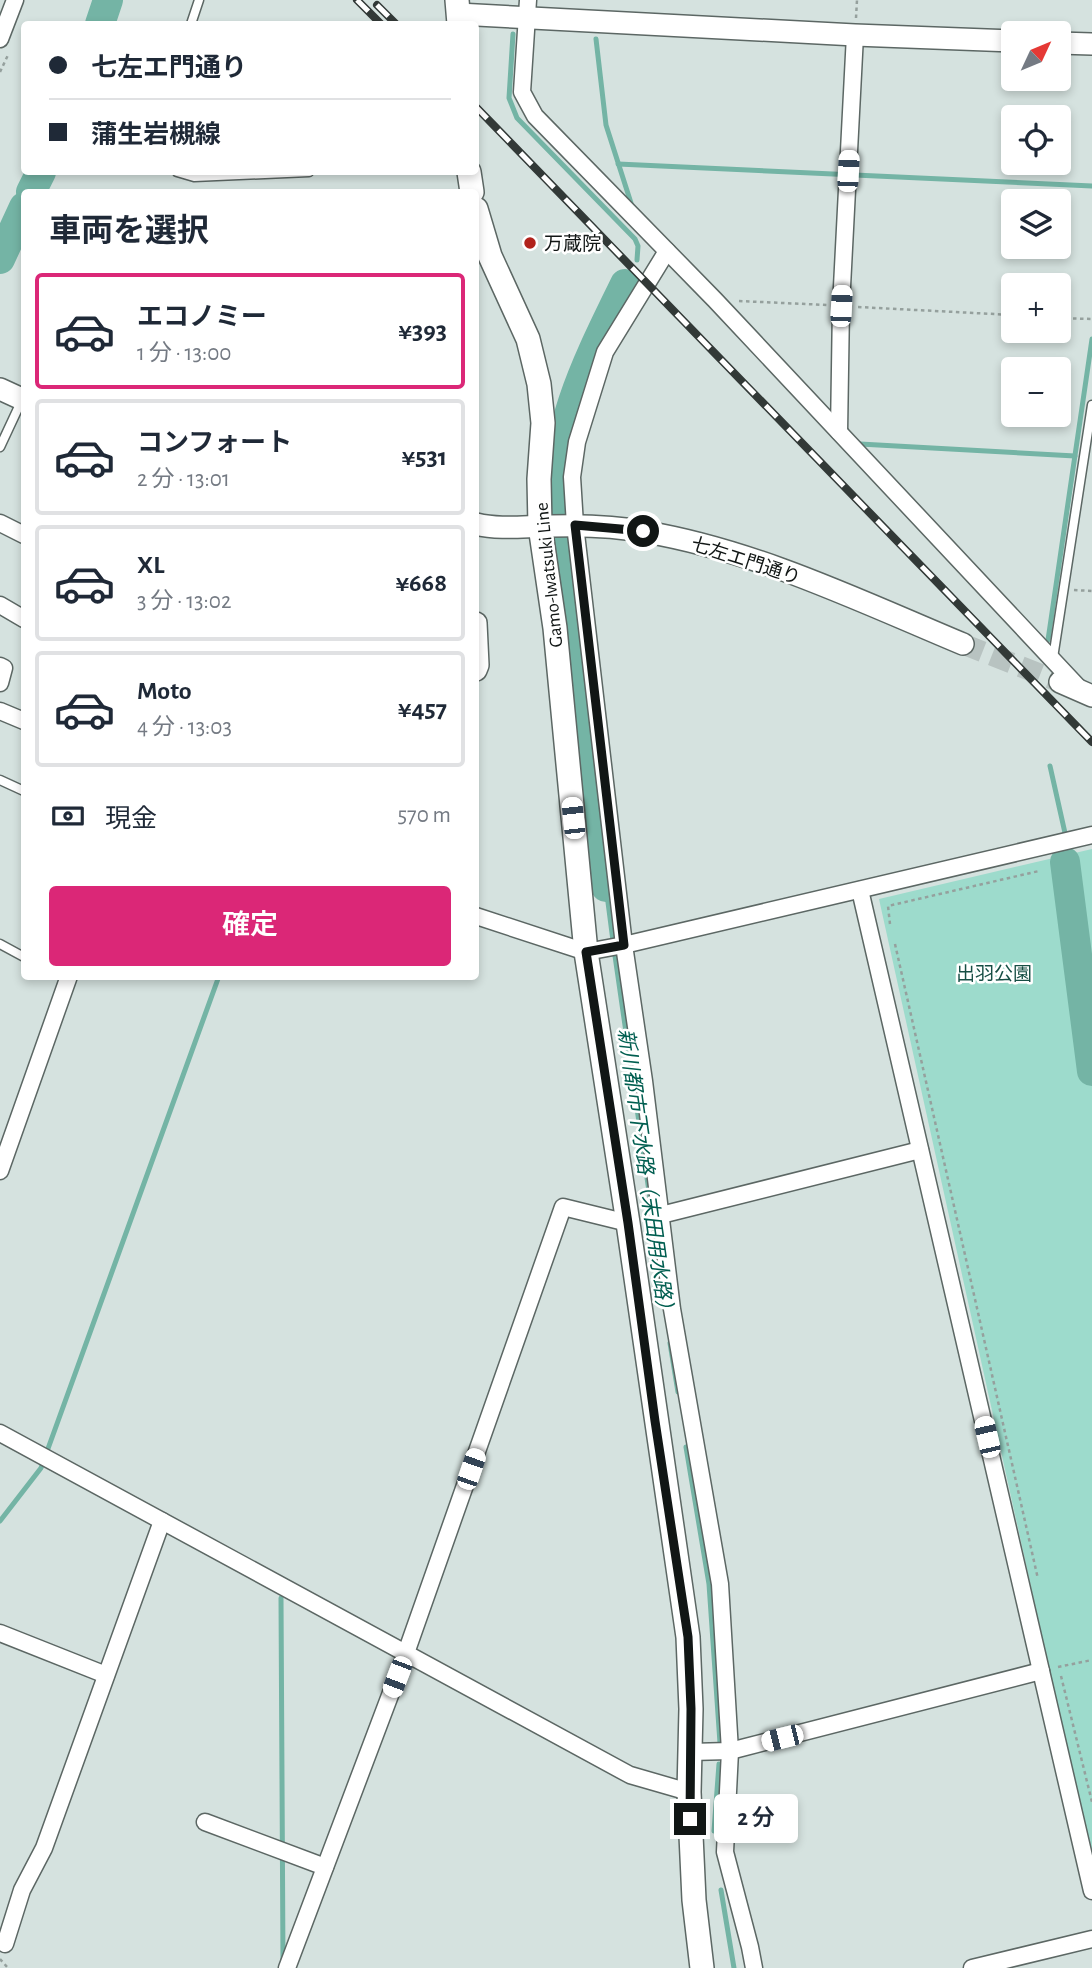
<!DOCTYPE html>
<html lang="ja">
<head>
<meta charset="utf-8">
<style>
  :root { --surface:#fff; --page:#f6f6f7; --text:#1f2937; --muted:#747a83; --line:#e0e1e3; --accent:#db2777 }
  body { margin:0; font-family:"Alegreya Sans","Noto Sans JP",sans-serif; background:var(--page); color:var(--text); height:100vh; display:flex; flex-direction:column; font-size:26px; white-space:nowrap }
  * { box-sizing:border-box; margin:0 }
  p { font-size:23px; color:var(--muted) }
  .icon { flex:none; width:38px; height:38px; fill:none; stroke:currentColor; stroke-width:2; stroke-linecap:round; stroke-linejoin:round }
  .map { position:relative; flex:1; overflow:hidden }
  .drawer { position:absolute; left:21px; top:189px; width:458px; height:791px; display:flex; flex-direction:column; background:var(--surface); border-radius:7px; box-shadow:0 4px 10px #0003 }
  .drawer>* { flex:none }
  .hud { position:absolute; left:21px; top:21px; width:458px; height:154px; border-radius:7px; box-shadow:0 4px 10px #0003; display:grid; align-content:center; height:154px; padding:0 28px; background:var(--surface) }
  .needle { width:46px; rotate:46deg }
  .tools { position:absolute; left:1001px; top:21px; display:grid; gap:14px }
  .tools a { display:grid; place-items:center; width:70px; height:70px; border-radius:7px; background:var(--surface); box-shadow:0 4px 10px #0003; font-size:35px }
  .end { position:absolute; width:32px; height:32px; margin:-16px; border:9px solid #111615; background:#fff; box-shadow:0 0 0 4px #fff }
  .from { border-radius:50% }
  .bubble { position:absolute; height:49px; border-radius:7px; background:var(--surface); box-shadow:0 4px 10px #0003; font-size:23px; font-weight:600; line-height:49px; text-align:center }
  .car { position:absolute; width:21px; height:42px; margin:-21px -10px; border-radius:9px; box-shadow:0 0 5px 2px #0007; background:linear-gradient(#fff 24%,#345 0 40%,#fff 0 76%,#345 0 86%,#fff 0) }
  .hud b { display:flex; align-items:center; gap:24px; height:66px; font-size:26px }
  .hud b+b { border-top:2px solid var(--line) }
  .hud i { width:18px; height:18px; background:var(--text) }
  ul { padding:0; list-style:none }
  li { display:flex; align-items:center; gap:21px; height:116px; margin:0 14px 10px; padding:0 14px; border:4px solid var(--line); border-radius:7px }
  li div { flex:1 }
  li b { display:block; font-size:26px }
  li em { font-style:normal; font-weight:600 }
  li.current { border-color:var(--accent) }
  li>.icon { width:63px; height:63px; stroke-width:1.5 }
  h2 { padding:0 28px; font-size:32px; line-height:84px }
  .pay { display:flex; align-items:center; gap:18px; height:77px; padding:0 28px; font-size:26px }
  .pay p { margin-inline-start:auto }
  .button { display:flex; gap:14px; margin-top:auto; padding:14px 28px }
  .button a { flex:1; height:80px; border-radius:7px; background:var(--accent); color:#fff; font-size:28px; font-weight:600; line-height:80px; text-align:center }
  .map>svg:first-child { display:block }
  .green { fill:#9ddbcc }
  .lines { fill:none; stroke-linecap:round; stroke-linejoin:round }
  .stream { stroke:#74b4a5; stroke-width:5 }
  .river { stroke:#74b4a5; stroke-width:30 }
  .tertiary-tunnel { stroke:#b8c3c1; stroke-width:21; stroke-dasharray:21 10; stroke-linecap:butt }
  .service-casing { stroke:#5c6764; stroke-width:11 }
  .minor-casing { stroke:#5c6764; stroke-width:19 }
  .tertiary-casing { stroke:#5c6764; stroke-width:24 }
  .secondary-casing { stroke:#5c6764; stroke-width:26 }
  .path { stroke:#95a09d; stroke-width:2.5; stroke-dasharray:3.5 3.5; stroke-linecap:butt }
  .service { stroke:#fff; stroke-width:8 }
  .minor { stroke:#fff; stroke-width:16 }
  .tertiary { stroke:#fff; stroke-width:21 }
  .secondary { stroke:#fff; stroke-width:23 }
  .rail-casing { stroke:#323937; stroke-width:8 }
  .rail { stroke:#fff; stroke-width:5; stroke-dasharray:16; stroke-linecap:butt }
  .route { stroke:#111615; stroke-width:9 }
  .poi-dot { fill:#b1221b; stroke:#fff; stroke-width:2.5 }
  .labels { text-anchor:middle; stroke-width:5; stroke-linejoin:round; paint-order:stroke }
  .poi-label { font-size:19px; fill:#111615; stroke:#fff; text-anchor:start }
  .street-label { font-size:19px; fill:#111615; stroke:#fff }
  .park-label { font-size:19px; fill:#164e44; stroke:#fff }
  .water-label { font-size:21px; font-style:italic; fill:#005e50; stroke:#fff }
</style>
</head>
<body>
<div class="map">
<svg width="1092" height="1968" viewBox="0 0 1092 1968">
  <rect width="100%" height="100%" fill="#d5e2df"/>
  <path class="green" d="M1092 849V1863L879 899Z"/>
  <g class="lines">
    <g class="stream">
      <path d="M513 34 509 98 517 118 635 239 638 246 637 260"/>
      <path d="M596 39 606 125 631 203"/>
      <path d="M618 164 1092 186"/>
      <path d="M860 444 1075 456"/>
      <path d="M1048 640 1092 339"/>
      <path d="M1050 766 1065 833V862"/>
      <path d="M606 887 613 941"/>
      <path d="M615 956 656 1240"/>
      <path d="M670 1343 678 1392"/>
      <path d="M686 1447 709 1584 720 1743"/>
      <path d="M0 1521 41 1468 219 976"/>
      <path d="M281 1598 283 1962"/>
      <path d="M714 1831 719 1764"/>
      <path d="M721 1890 734 1968"/>
    </g>
    <g class="river">
      <path d="M100 24 108 0"/>
      <path d="M31 192 41 172"/>
      <path d="M0 259 24 207"/>
      <path d="M558 512C550 431 591 354 625 284"/>
      <path d="M561 538 575 635 596 827 606 887"/>
      <path d="M1065 862 1092 1071"/>
    </g>
    <path class="tertiary-tunnel" d="M963 644 1060 682"/>
    <defs>
      <g id="service">
        <path d="M191 24 199 0"/>
        <path d="M177 172 194 177 309 172"/>
        <path d="M0 447 21 402"/>
        <path d="M1053 658 1092 405"/>
        <path d="M0 780 24 791"/>
        <path d="M0 944 24 957"/>
      </g>
      <g id="minor">
        <path d="M528 0 522 92 535 116 715 300 1080 689"/>
        <path d="M0 39 15 0"/>
        <path d="M667 251 605 352 577 442 572 477 575 525 624 945 644 1081 672 1309 720 1584 730 1751 725 1852 750 1947 754 1968"/>
        <path d="M839 432 841 306 855 35"/>
        <path d="M0 523 24 535"/>
        <path d="M0 605 24 619"/>
        <path d="M0 666 4 668 0 683"/>
        <path d="M0 711 24 721"/>
        <path d="M860 890 1092 1891"/>
        <path d="M476 916 586 952 624 945 1092 835"/>
        <path d="M0 1171 69 976"/>
        <path d="M661 1215 920 1150"/>
        <path d="M0 1433 630 1775 689 1792"/>
        <path d="M0 1633 106 1675"/>
        <path d="M690 1752 730 1751 1041 1671"/>
        <path d="M205 1822 325 1867"/>
        <path d="M5 1944 22 1890 44 1848 162 1521"/>
        <path d="M287 1968 406 1653 563 1207 628 1223"/>
        <path d="M972 1968 1092 1939"/>
      </g>
      <g id="tertiary">
        <path d="M458 14 855 35 1013 41"/>
        <path d="M1059 43 1092 44"/>
        <path d="M0 389 24 400"/>
        <path d="M476 524C501 530 525 526 551 526 582 525 615 526 646 532 757 551 860 601 963 644"/>
        <path d="M476 623 478 665 476 670"/>
        <path d="M1060 682 1092 696"/>
      </g>
      <g id="secondary">
        <path d="M457 0 459 24"/>
        <path d="M469 172 472 192"/>
        <path d="M476 209 490 256 528 339 539 384 543 423 539 479 540 526 555 628 586 952 628 1223 688 1637 691 1709 689 1792 694 1900 702 1968"/>
      </g>
    </defs>
    <use href="#service" class="service-casing"/>
    <use href="#minor" class="minor-casing"/>
    <use href="#tertiary" class="tertiary-casing"/>
    <use href="#secondary" class="secondary-casing"/>
    <g class="path">
      <path d="M856 18 857 0"/>
      <path d="M0 72 8 55"/>
      <path d="M739 301 827 305"/>
      <path d="M858 307 1013 315"/>
      <path d="M1059 318 1092 319"/>
      <path d="M1074 590 1092 591"/>
      <path d="M890 924 888 906 1039 871"/>
      <path d="M895 944 1038 1579"/>
      <path d="M1058 1667 1092 1660"/>
      <path d="M1061 1676 1092 1802"/>
      <path d="M0 1959 8 1968"/>
    </g>
    <use href="#service" class="service"/>
    <use href="#minor" class="minor"/>
    <use href="#tertiary" class="tertiary"/>
    <use href="#secondary" class="secondary"/>
    <defs>
      <g id="rail">
        <path d="M357 0 381 24"/>
        <path d="M377 5 396 24"/>
        <path d="M476 107 1092 742"/>
      </g>
    </defs>
    <use href="#rail" class="rail-casing"/>
    <use href="#rail" class="rail"/>
  </g>
  <g class="lines">
    <path class="route" d="M643 531 575 525 624 945 586 952 628 1223 655 1421 688 1637 691 1709 690 1819"/>
  </g>
  <circle class="poi-dot" cx="530" cy="243" r="7"/>
  <g class="labels">
    <g class="poi-label">
      <text x="544" y="250">万蔵院</text>
    </g>
    <g class="street-label">
      <text transform="translate(746 560) rotate(18)" y="7">七左エ門通り</text>
      <text transform="translate(548 575) rotate(-96)" y="7">Gamo-Iwatsuki Line</text>
    </g>
    <g class="park-label">
      <text x="994" y="980">出羽公園</text>
    </g>
    <g class="water-label">
      <text transform="translate(646 1174) rotate(82)" y="7">新川都市下水路（末田用水路）</text>
    </g>
  </g>
</svg>
<div class="tools">
<a><svg class="needle" viewBox="-14 -14 28 28"><path d="M0-13l5 13h-10z" fill="#e53935"/><path d="M0 13l5-13h-10z" fill="#747a83"/></svg></a>
<a><svg class="icon" aria-label="locate" viewBox="0 0 24 24"><circle cx="12" cy="12" r="6"/><path d="M12 2v4M12 18v4M2 12h4M18 12h4"/></svg></a>
<a><svg class="icon" aria-label="layers" viewBox="0 0 24 24"><path d="M12 4l9 5-9 5-9-5zM3 14l9 5 9-5"/></svg></a>
<a>+</a>
<a>−</a>
</div>
<i class="end from" style="left:643px;top:531px"></i>
<i class="end" style="left:690px;top:1819px"></i>
<div class="bubble" style="left:714px;top:1794px;width:84px">2 分</div>
<i class="car" style="left:848px;top:171px;rotate:3deg"></i>
<i class="car" style="left:841px;top:306px;rotate:3deg"></i>
<i class="car" style="left:573px;top:818px;rotate:354deg"></i>
<i class="car" style="left:987px;top:1437px;rotate:347deg"></i>
<i class="car" style="left:471px;top:1469px;rotate:19deg"></i>
<i class="car" style="left:397px;top:1677px;rotate:201deg"></i>
<i class="car" style="left:782px;top:1738px;rotate:256deg"></i>
<div class="hud">
<b><i class="from"></i>七左エ門通り</b>
<b><i></i>蒲生岩槻線</b>
</div>
<section class="drawer">
<h2>車両を選択</h2>
<ul>
<li class="current"><svg class="icon" aria-label="car" viewBox="0 0 24 24"><path d="M5 17H2v-5l4-1 3-4h7l3 4 3 1v5h-3M9 17h6M6 11h13"/><circle cx="7" cy="17" r="2"/><circle cx="17" cy="17" r="2"/></svg><div><b>エコノミー</b><p>1 分 · 13:00</p></div><em>¥393</em></li>
<li><svg class="icon" aria-label="car" viewBox="0 0 24 24"><path d="M5 17H2v-5l4-1 3-4h7l3 4 3 1v5h-3M9 17h6M6 11h13"/><circle cx="7" cy="17" r="2"/><circle cx="17" cy="17" r="2"/></svg><div><b>コンフォート</b><p>2 分 · 13:01</p></div><em>¥531</em></li>
<li><svg class="icon" aria-label="car" viewBox="0 0 24 24"><path d="M5 17H2v-5l4-1 3-4h7l3 4 3 1v5h-3M9 17h6M6 11h13"/><circle cx="7" cy="17" r="2"/><circle cx="17" cy="17" r="2"/></svg><div><b>XL</b><p>3 分 · 13:02</p></div><em>¥668</em></li>
<li><svg class="icon" aria-label="car" viewBox="0 0 24 24"><path d="M5 17H2v-5l4-1 3-4h7l3 4 3 1v5h-3M9 17h6M6 11h13"/><circle cx="7" cy="17" r="2"/><circle cx="17" cy="17" r="2"/></svg><div><b>Moto</b><p>4 分 · 13:03</p></div><em>¥457</em></li>
</ul>
<div class="pay"><svg class="icon" aria-label="cash" viewBox="0 0 24 24"><path d="M3 7h18v10H3z"/><circle cx="12" cy="12" r="2"/></svg>現金<p>570 m</p></div>
<div class="button"><a>確定</a></div>
</section>
</div>
</body>
</html>
